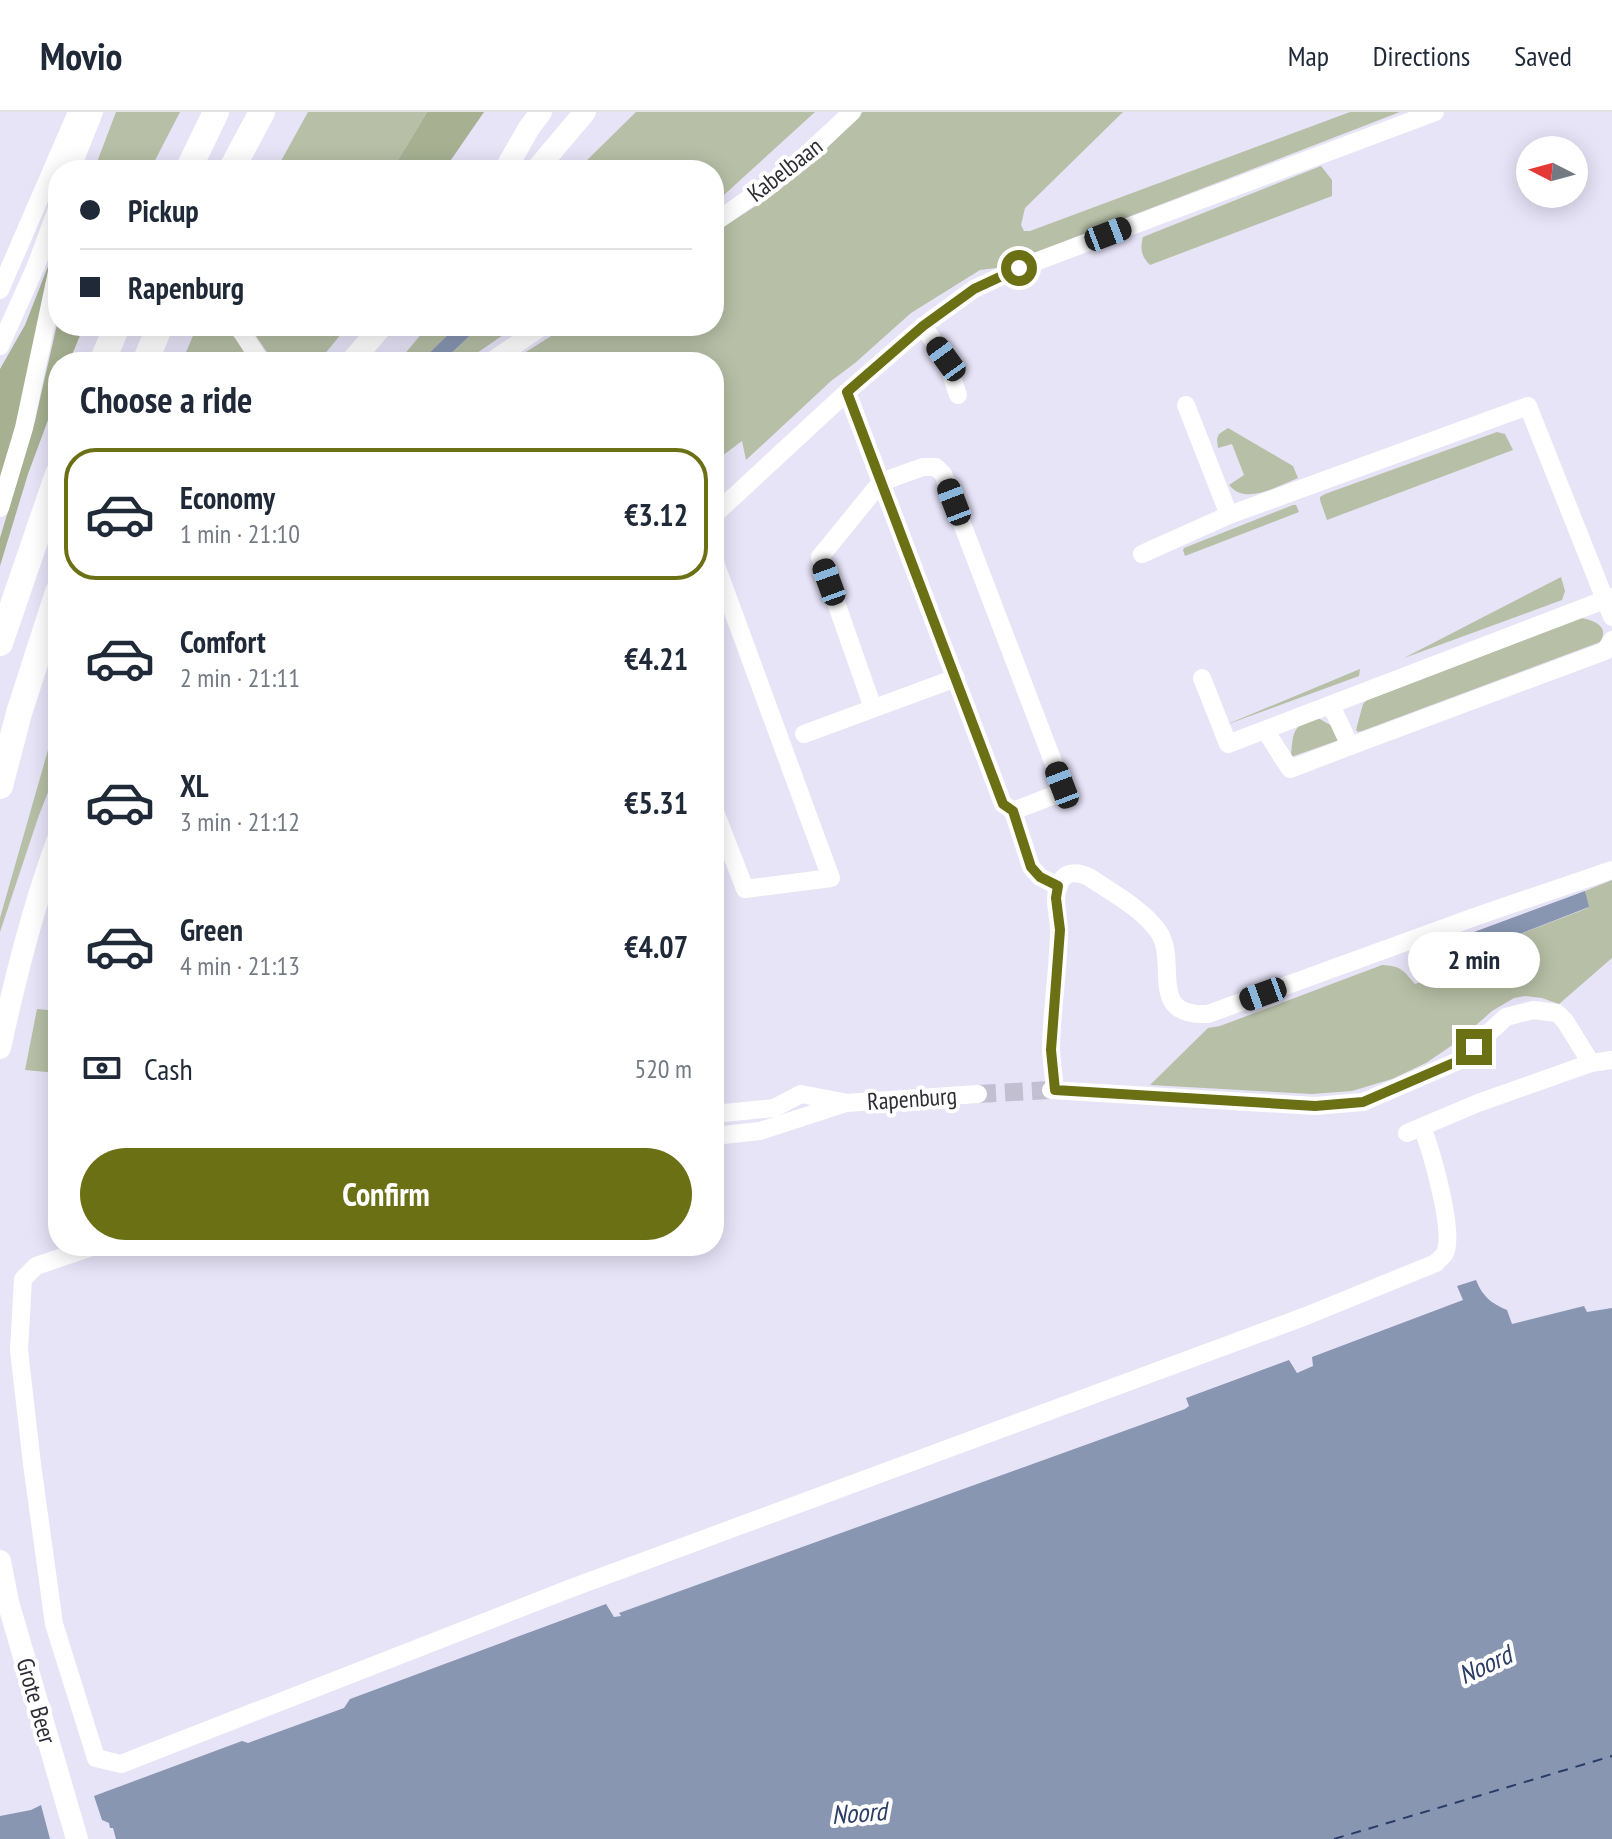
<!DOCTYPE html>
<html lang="en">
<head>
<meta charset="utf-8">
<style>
  :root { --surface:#fff; --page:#f2f2f3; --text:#1f2937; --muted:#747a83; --line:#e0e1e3; --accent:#6b7015 }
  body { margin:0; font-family:"PT Sans Narrow",sans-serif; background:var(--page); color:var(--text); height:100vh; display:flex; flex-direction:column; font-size:30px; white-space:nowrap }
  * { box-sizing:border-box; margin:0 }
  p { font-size:26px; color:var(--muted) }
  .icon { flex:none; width:44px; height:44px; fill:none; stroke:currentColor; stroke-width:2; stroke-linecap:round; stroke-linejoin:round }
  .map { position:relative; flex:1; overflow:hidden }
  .details { position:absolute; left:48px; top:240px; width:676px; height:904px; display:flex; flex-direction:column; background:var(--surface); border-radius:32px; box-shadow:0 4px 20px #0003 }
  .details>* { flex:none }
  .guide { position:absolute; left:48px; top:48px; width:676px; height:176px; border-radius:32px; box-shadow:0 4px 20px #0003; display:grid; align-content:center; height:176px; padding:0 32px; background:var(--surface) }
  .needle { width:52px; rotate:276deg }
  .tools { position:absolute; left:1516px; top:24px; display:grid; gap:16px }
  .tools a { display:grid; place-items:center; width:72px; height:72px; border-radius:50%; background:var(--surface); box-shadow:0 4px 20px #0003; font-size:40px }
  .end { position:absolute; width:36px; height:36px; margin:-18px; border:10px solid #6b7015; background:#fff; box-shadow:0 0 0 4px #fff }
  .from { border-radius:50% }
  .bubble { position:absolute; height:56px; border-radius:28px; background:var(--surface); box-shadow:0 4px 20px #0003; font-size:26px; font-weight:600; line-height:56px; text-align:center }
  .car { position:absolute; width:24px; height:48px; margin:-24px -12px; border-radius:10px; box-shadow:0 0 6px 2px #0007; background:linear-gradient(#222 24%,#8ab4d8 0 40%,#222 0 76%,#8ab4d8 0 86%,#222 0) }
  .guide b { display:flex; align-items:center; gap:28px; height:76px; font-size:30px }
  .guide b+b { border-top:2px solid var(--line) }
  .guide i { width:20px; height:20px; background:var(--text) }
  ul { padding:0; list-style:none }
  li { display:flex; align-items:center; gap:24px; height:132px; margin:0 16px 12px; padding:0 16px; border:4px solid transparent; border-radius:32px }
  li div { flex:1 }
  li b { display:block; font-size:30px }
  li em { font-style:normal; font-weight:600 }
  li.current { border-color:var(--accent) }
  li>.icon { width:72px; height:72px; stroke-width:1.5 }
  h2 { padding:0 32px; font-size:36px; line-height:96px }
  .pay { display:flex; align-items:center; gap:20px; height:88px; padding:0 32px; font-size:30px }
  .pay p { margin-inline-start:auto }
  .action { display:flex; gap:16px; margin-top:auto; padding:16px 32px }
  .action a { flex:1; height:92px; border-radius:48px; background:var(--accent); color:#fff; font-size:32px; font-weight:600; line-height:92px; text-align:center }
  header { display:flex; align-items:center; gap:48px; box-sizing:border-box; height:112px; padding:0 40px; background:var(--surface); border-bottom:2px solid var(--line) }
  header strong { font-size:38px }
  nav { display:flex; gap:44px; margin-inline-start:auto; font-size:28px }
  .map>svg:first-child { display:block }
  .green { fill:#b7bfa6 }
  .forest { fill:#a7b192 }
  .water { fill:#8896b2 }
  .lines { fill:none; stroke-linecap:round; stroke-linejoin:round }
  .ferry { stroke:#2a3c65; stroke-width:2; stroke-dasharray:10 8; stroke-linecap:butt }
  .minor-tunnel { stroke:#c2bfd1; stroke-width:18; stroke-dasharray:18 9; stroke-linecap:butt }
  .minor { stroke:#fff; stroke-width:18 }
  .major { stroke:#fff; stroke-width:22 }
  .highway { stroke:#fff; stroke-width:26 }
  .route { stroke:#6b7015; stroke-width:10 }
  .labels { text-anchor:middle; stroke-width:8; stroke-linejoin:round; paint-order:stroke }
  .street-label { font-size:24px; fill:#2e2d34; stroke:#fff }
  .water-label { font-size:26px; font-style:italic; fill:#2a3c65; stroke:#fff }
</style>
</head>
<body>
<header>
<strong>Movio</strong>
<nav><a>Map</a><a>Directions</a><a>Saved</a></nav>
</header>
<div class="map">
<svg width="1612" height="1727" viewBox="0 0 1612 1727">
  <rect width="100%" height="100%" fill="#e7e4f8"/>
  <g class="green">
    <path d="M116 0H180L150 58H94Z"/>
    <path d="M308 0H427L392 58H276Z"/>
    <path d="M636 0H815L714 92V58H648L646 53 641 58H577Z"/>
    <path d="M863 0H1123L1025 96 1021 113 1024 119H1030L1350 0H1400L996 156 980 158 911 201 855 251 831 269 746 348 742 329 714 350V250H510L567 214H714V121L770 85 805 58Z"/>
    <path d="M1321 54 1332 68V84L1150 153C1141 144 1140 137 1143 125Z"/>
    <path d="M197 214H223L243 234 252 250H182Z"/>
    <path d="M248 214H333L342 221 318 250H276C264 239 259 226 248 214Z"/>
    <path d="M428 214H457L420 250H398Z"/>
    <path d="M480 214H516L464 250H442Z"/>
    <path d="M1228 316 1293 354 1298 366C1277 374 1246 394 1229 373L1244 363 1232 332 1218 336 1217 327 1219 322Z"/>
    <path d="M1497 320 1505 322 1513 338 1327 408 1320 388V385L1325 382Z"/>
    <path d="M1293 393H1296L1299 400 1185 444 1183 438 1184 436Z"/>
    <path d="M1561 465 1565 479 1562 488 1404 546Z"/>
    <path d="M1581 506C1594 508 1610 515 1600 530L1362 619 1358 620 1356 618 1363 592 1367 588Z"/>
    <path d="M1360 557 1359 564 1223 614Z"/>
    <path d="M58 603V655L39 703 0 820V806Z"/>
    <path d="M1318 606 1332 614 1342 627 1291 645C1293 621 1292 612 1318 606Z"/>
    <path d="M1612 768V846L1559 892 1542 886 1525 884 1514 886 1492 899 1457 930 1426 951 1392 967 1352 979 1312 982 1150 973 1208 916 1220 914 1382 853C1401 854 1403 858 1415 872L1450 859V849L1588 796 1585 779Z"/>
    <path d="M37 897 58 899V961L25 958Z"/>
  </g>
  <g class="forest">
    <path d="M427 0H484L444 58H392Z"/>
    <path d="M58 129 27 271 0 371V257L25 213Z"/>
    <path d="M58 208V214H84L69 250H58V281L28 362 0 454V426L35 309Z"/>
  </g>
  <g class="water">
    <path d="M457 214H480L442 250H420Z"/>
    <path d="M1585 779 1589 795 1450 849 1444 834 1447 830Z"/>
    <path d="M1476 1168C1483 1185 1491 1191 1507 1198L1512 1212 1584 1194 1587 1200 1612 1196V1727H116L113 1716H110L109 1711 102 1708 94 1684 242 1629 248 1631 344 1596 350 1587 606 1492 614 1505 621 1504 619 1501 1185 1297 1189 1294 1186 1286 1289 1248 1297 1261 1313 1254 1312 1245 1463 1188 1457 1174Z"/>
    <path d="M41 1693 50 1727H0V1704L31 1698Z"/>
  </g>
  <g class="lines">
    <path class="ferry" d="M1334 1727 1612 1644"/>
    <path class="minor-tunnel" d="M978 982 1051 978"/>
    <g class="minor">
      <path d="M71 58 94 0"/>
      <path d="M714 111 792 56 852 0"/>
      <path d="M0 178 77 0"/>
      <path d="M238 214 261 250"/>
      <path d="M923 214 946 247 958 283"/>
      <path d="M0 234 36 154 58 94"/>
      <path d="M490 250 543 214"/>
      <path d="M847 280 881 370 820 445 873 596"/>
      <path d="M1186 293 1229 403"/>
      <path d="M923 355H936L943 362 1062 673 1057 682 1013 699 1003 692 881 370Z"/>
      <path d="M0 396 24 316 58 155"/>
      <path d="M714 403 847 280 923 214 974 177 1019 156 1435 0"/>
      <path d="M1142 442 1229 403 1528 294 1612 505"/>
      <path d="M714 448 831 766 745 777 714 697"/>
      <path d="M1202 566 1228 632 1612 485"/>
      <path d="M1331 593 1350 634 1605 539 1612 528"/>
      <path d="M1265 618 1290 657 1350 634"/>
      <path d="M804 622 956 566"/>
      <path d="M1013 699 1031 755 1040 765 1058 774"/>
      <path d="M1051 978 1315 994 1363 990 1458 949 1506 905 1533 898 1557 901 1565 909 1591 951 1612 948"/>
      <path d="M1055 978C1054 964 1051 949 1051 934 1052 897 1058 860 1059 822 1060 806 1052 788 1059 773 1064 759 1077 759 1089 765 1111 780 1143 797 1158 819 1180 849 1145 905 1208 902L1480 803 1612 758"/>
      <path d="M714 1002 774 996 801 982 843 990"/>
      <path d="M1407 1021 1478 991 1591 951"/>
      <path d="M714 1024 760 1019 846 991 978 982"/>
      <path d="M95 1134 36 1154 23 1167 19 1238 32 1352 54 1512 96 1646 121 1652 569 1477 1306 1204 1436 1151C1439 1147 1443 1145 1445 1141 1455 1119 1431 1038 1422 1015"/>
    </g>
    <g class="major">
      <path d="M505 58 529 16 541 0"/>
      <path d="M536 58 585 0"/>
      <path d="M351 250 382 214"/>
      <path d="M0 936C15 866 33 795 58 727"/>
      <path d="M0 1449 8 1490 77 1727"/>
    </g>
    <g class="highway">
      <path d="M188 58 216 0"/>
      <path d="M231 58 262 0"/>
      <path d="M102 250 117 214"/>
      <path d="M145 250 160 214"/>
      <path d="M0 531 58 362"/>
      <path d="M0 674 19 601 58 480"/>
    </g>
  </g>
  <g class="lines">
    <path class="route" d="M1019 156 974 177 923 214 847 280 1003 692 1013 699 1031 755 1040 765 1058 774 1056 786 1060 818 1051 938 1055 978 1315 994 1363 990 1458 949 1474 935"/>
  </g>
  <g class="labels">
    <g class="street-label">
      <text transform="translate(785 58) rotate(-38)" y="8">Kabelbaan</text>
      <text transform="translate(912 987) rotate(-4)" y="8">Rapenburg</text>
      <text transform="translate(36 1589) rotate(74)" y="8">Grote Beer</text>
    </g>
    <g class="water-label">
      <text transform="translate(1485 1553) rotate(-25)" y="9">Noord</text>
      <text transform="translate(859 1701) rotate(-4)" y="9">Noord</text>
    </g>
  </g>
</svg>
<div class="tools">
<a><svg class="needle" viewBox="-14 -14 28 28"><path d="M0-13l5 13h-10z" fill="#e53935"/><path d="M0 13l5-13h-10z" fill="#747a83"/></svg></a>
</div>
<i class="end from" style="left:1019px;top:156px"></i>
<i class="end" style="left:1474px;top:935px"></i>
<div class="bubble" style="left:1408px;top:820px;width:132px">2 min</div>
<i class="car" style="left:1108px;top:122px;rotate:69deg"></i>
<i class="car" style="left:946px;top:247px;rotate:324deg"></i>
<i class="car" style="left:954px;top:390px;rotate:339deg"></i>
<i class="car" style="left:829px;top:470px;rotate:340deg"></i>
<i class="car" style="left:1062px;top:673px;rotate:339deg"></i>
<i class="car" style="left:1263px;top:882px;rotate:250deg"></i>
<div class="guide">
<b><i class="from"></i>Pickup</b>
<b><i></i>Rapenburg</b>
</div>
<section class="details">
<h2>Choose a ride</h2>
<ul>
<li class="current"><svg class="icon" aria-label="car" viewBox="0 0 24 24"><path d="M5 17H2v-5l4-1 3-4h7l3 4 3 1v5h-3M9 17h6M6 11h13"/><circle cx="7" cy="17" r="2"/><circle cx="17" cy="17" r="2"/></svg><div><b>Economy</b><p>1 min · 21:10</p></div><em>€3.12</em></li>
<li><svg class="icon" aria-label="car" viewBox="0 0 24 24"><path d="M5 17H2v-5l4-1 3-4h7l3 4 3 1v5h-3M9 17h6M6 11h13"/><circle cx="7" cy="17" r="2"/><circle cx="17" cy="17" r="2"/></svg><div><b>Comfort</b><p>2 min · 21:11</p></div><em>€4.21</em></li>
<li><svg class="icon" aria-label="car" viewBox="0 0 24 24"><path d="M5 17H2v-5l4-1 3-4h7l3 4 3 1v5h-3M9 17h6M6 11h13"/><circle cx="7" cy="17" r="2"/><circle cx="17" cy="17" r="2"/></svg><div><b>XL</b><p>3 min · 21:12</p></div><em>€5.31</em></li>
<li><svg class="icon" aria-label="car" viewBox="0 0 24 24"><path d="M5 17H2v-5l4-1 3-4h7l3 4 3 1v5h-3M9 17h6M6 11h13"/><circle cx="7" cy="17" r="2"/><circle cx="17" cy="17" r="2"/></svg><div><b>Green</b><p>4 min · 21:13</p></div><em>€4.07</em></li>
</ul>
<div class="pay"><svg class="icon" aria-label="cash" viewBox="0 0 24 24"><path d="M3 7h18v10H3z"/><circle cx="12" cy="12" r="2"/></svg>Cash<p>520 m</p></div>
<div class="action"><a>Confirm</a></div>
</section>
</div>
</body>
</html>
